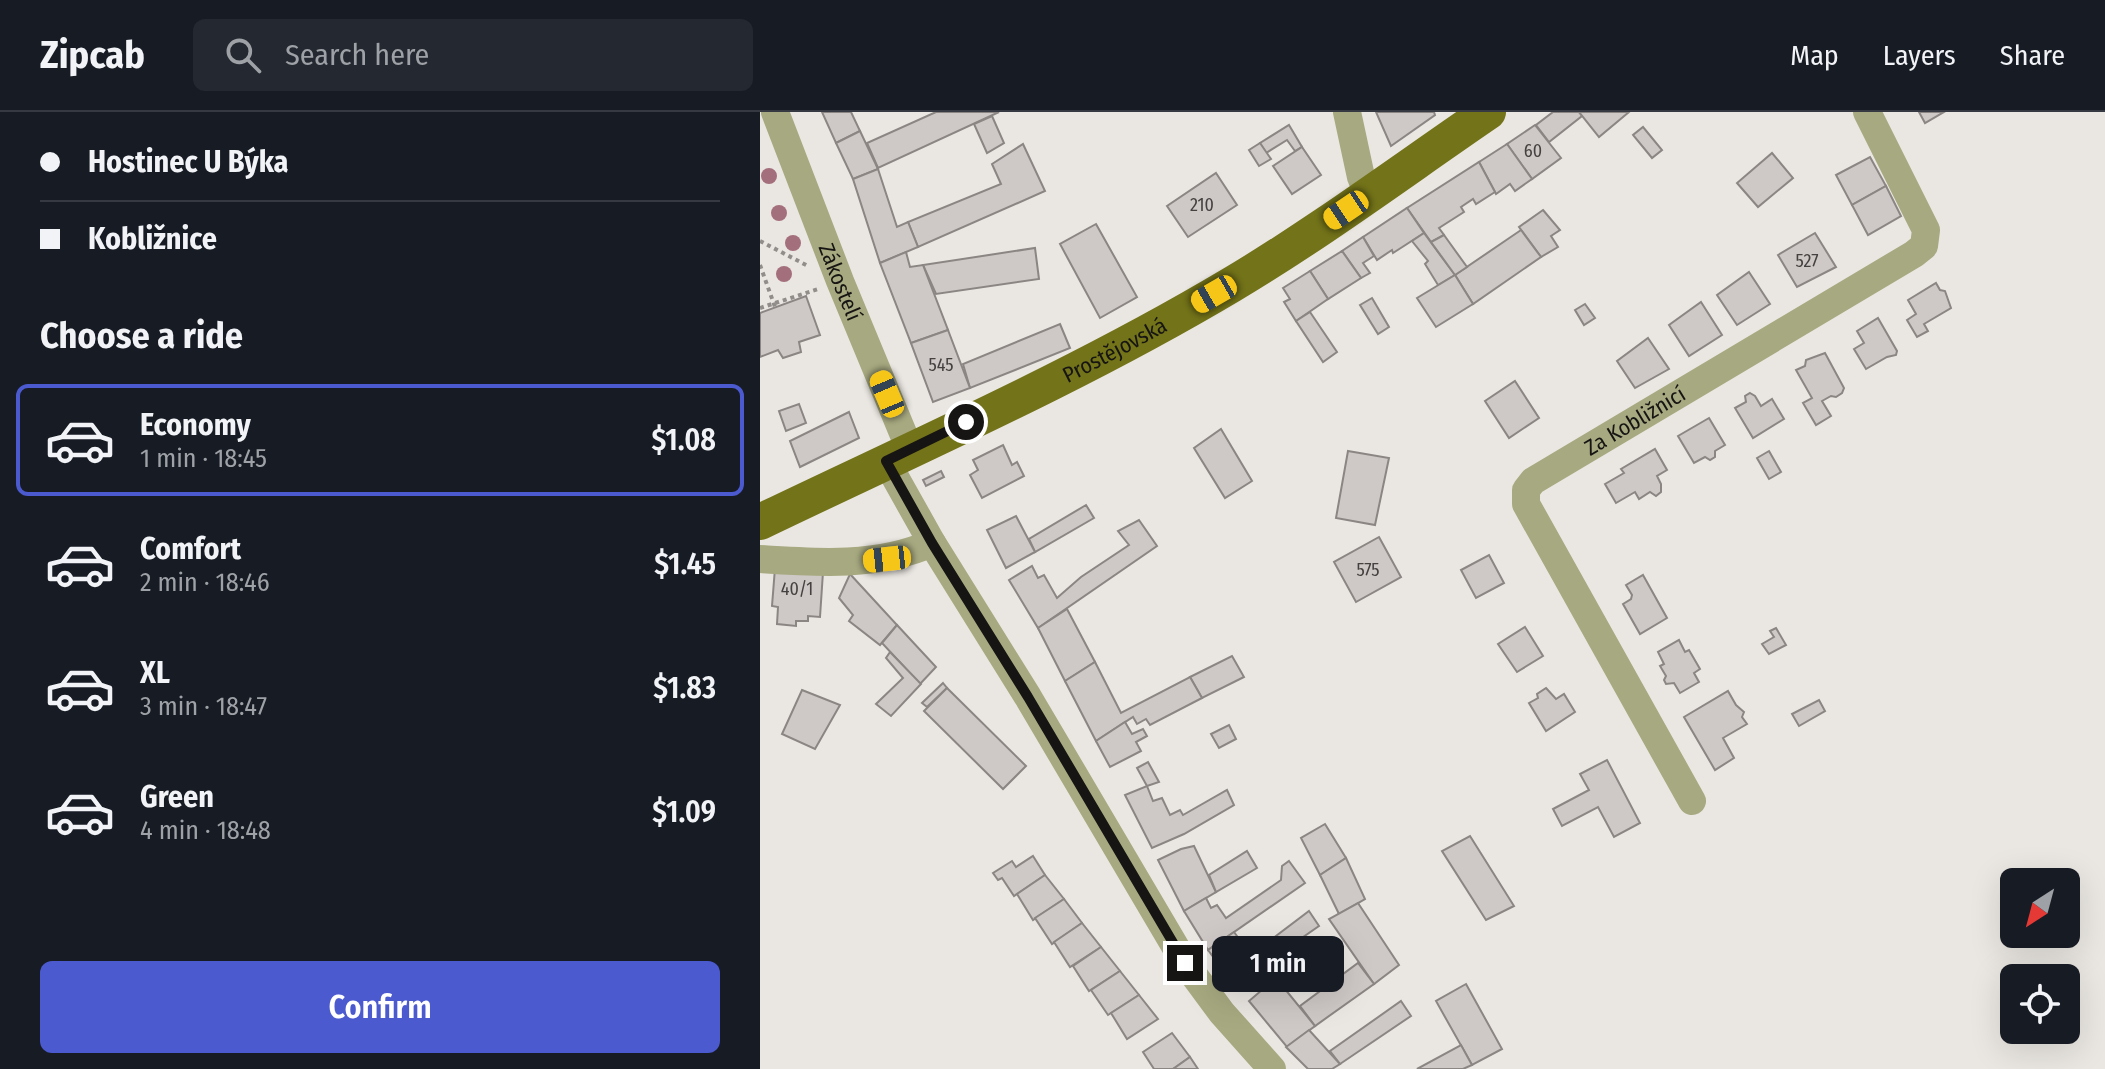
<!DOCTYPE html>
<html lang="en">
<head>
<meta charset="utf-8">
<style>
  :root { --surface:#171b24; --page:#242831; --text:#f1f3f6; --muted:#9ea1a6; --line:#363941; --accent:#4b5acf }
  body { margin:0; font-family:"Fira Sans Condensed",sans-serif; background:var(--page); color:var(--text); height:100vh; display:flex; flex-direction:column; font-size:30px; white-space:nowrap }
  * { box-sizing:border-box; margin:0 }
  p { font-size:26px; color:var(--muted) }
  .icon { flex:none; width:44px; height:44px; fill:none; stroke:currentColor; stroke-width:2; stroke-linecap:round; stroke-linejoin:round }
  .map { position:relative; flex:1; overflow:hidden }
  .side { display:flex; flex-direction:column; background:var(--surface); width:760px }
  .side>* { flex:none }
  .hud { display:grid; align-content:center; height:176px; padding:0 40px; background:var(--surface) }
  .needle { width:52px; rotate:216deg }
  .tools { position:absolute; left:1240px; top:756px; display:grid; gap:16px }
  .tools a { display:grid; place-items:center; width:80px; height:80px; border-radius:12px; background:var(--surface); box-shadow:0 8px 32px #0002; font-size:40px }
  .end { position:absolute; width:36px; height:36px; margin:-18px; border:10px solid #161513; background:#fff; box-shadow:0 0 0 4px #fff }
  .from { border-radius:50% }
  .bubble { position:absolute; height:56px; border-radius:12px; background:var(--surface); box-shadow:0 8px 32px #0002; font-size:26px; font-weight:600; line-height:56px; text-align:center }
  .car { position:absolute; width:24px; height:48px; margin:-24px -12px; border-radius:10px; box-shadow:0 0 6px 2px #0007; background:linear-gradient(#f5c518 24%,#345 0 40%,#f5c518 0 76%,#345 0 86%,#f5c518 0) }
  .hud b { display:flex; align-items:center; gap:28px; height:76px; font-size:30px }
  .hud b+b { border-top:2px solid var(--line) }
  .hud i { width:20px; height:20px; background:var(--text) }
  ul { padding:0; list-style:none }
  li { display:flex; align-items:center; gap:24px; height:112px; margin:0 16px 12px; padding:0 24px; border:4px solid transparent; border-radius:12px }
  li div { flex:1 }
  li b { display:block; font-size:30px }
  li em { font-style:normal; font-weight:600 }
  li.active { border-color:var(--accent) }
  li>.icon { width:72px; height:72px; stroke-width:1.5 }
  h2 { padding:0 40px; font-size:36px; line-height:96px }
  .button { display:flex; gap:16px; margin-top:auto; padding:16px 40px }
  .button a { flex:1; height:92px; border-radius:12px; background:var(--accent); color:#fff; font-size:32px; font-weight:600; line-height:92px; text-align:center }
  header { display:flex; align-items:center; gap:48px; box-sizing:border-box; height:112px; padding:0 40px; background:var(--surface); border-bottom:2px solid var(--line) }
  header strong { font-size:38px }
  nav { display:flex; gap:44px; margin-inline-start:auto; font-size:28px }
  .search { width:560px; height:72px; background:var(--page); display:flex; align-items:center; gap:20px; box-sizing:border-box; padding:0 28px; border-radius:12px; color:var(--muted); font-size:30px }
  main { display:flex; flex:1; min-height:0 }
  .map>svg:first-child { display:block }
  .building { fill:#cec8c6; stroke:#8b8684; stroke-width:2 }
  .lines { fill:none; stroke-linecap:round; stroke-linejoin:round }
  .path { stroke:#908d8a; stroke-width:4; stroke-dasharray:4 4; stroke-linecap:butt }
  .minor { stroke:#a7a980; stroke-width:28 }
  .major { stroke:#737319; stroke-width:36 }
  .tree { fill:#a46f7c }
  .route { stroke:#161513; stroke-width:10 }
  .labels { text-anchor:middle; stroke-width:8; stroke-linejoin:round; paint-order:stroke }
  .number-label { font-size:18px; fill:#444240 }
  .street-label { font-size:22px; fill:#161513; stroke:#fff }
</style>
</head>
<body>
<header>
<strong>Zipcab</strong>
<div class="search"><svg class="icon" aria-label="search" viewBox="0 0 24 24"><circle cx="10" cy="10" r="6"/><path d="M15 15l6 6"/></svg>Search here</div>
<nav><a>Map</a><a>Layers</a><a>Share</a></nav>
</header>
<main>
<section class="side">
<div class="hud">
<b><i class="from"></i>Hostinec U Býka</b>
<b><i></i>Kobližnice</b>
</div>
<h2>Choose a ride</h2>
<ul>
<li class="active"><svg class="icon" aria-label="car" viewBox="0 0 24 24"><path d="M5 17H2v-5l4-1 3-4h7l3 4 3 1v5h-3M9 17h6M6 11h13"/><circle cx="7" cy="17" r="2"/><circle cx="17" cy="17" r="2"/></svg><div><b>Economy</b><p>1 min · 18:45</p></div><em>$1.08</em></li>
<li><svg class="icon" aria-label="car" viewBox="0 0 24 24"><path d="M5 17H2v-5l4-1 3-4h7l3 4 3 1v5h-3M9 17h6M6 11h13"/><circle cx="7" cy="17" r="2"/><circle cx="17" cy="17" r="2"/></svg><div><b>Comfort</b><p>2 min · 18:46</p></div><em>$1.45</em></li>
<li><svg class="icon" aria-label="car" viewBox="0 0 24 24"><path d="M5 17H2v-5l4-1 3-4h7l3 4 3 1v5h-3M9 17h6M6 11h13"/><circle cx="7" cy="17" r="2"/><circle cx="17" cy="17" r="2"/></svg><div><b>XL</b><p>3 min · 18:47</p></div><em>$1.83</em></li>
<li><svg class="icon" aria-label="car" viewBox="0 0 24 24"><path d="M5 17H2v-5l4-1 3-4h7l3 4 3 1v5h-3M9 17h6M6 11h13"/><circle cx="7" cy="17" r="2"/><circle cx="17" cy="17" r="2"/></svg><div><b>Green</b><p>4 min · 18:48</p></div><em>$1.09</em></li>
</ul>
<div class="button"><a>Confirm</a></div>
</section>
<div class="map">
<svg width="1345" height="957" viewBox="0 0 1345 957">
  <rect width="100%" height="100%" fill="#eae7e2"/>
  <g class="building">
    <path d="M62 0H91L100 19 76 31Z"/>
    <path d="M176 0H239L118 56 107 31Z"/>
    <path d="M616 0H674L675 3 631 34Z"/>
    <path d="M793 0H819L822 4 789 30 776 13Z"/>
    <path d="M819 0H869L839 25Z"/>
    <path d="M1159 0H1184L1165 11Z"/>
    <path d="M232 4 244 31 227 41 214 12Z"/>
    <path d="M529 13 542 35 535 39 527 28 506 41 500 31Z"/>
    <path d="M775 13 801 46 772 67 747 32Z"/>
    <path d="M883 15 902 38 892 46 873 23Z"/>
    <path d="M100 19 118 57 93 67 76 31Z"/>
    <path d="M500 31 511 47 499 54 489 38Z"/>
    <path d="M263 32 285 79 158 135 148 110 241 72 232 52Z"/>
    <path d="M747 32 772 67 755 79 750 72 736 82 719 50Z"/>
    <path d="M542 35 561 63 532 82 513 54Z"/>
    <path d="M1012 41 1033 66 998 95 977 71Z"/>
    <path d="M1110 45 1126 74 1092 93 1076 63Z"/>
    <path d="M719 50 735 80 716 92 713 87 701 95 704 100 679 116 684 123 671 130 647 96Z"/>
    <path d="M118 57 137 115 148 110 158 135 120 151 93 67Z"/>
    <path d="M456 61 477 93 428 125 407 94Z"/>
    <path d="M1126 74 1141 104 1108 123 1092 93Z"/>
    <path d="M647 96 664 121 633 141 632 138 617 148 603 125Z"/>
    <path d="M783 98 800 118 791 124 798 135 781 145 759 115Z"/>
    <path d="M336 112 377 185 340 206 300 132Z"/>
    <path d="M761 118 781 145 713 192 695 163Z"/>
    <path d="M664 121 695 163 678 173 665 152 668 149 652 129Z"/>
    <path d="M1055 121 1076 155 1037 175 1018 143Z"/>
    <path d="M684 123 707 155 695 163 671 130Z"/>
    <path d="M603 125 614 144 603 151 610 161 601 166 582 139Z"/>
    <path d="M275 136 279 167 176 182 163 153Z"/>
    <path d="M582 139 601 166 568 187 550 159Z"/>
    <path d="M146 140 150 155 163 153 188 218 151 231 120 151Z"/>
    <path d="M550 159 568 187 536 209 524 190 530 187 523 176Z"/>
    <path d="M989 160 1010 192 977 213 957 183Z"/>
    <path d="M695 163 713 192 676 215 657 186Z"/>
    <path d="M1176 171 1180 178 1185 179 1191 196 1164 212 1168 219 1157 225 1147 208 1156 202 1148 188Z"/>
    <path d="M46 184 60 223 39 230 41 240 23 246 18 238 0 245V201Z"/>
    <path d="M612 186 629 215 618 222 600 193Z"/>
    <path d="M941 190 962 223 929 244 909 213Z"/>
    <path d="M825 192 835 206 824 213 815 198Z"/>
    <path d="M550 200 577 240 563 250 536 209Z"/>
    <path d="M1118 206 1137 239 1136 243 1127 245 1106 257 1094 237 1104 231 1097 219Z"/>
    <path d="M300 212 310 236 210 276 203 252Z"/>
    <path d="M188 218 210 276 173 290 151 231Z"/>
    <path d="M888 226 909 257 875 276 857 249Z"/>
    <path d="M1065 241 1084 276 1082 281 1076 285 1071 284 1062 289 1071 304 1056 313 1043 291 1052 286 1036 258 1045 254 1046 248Z"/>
    <path d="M755 269 779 306 749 326 725 289Z"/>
    <path d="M990 281 995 284 1001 294 1012 287 1024 307 993 326 975 296 986 290 985 284Z"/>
    <path d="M39 292 46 311 26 319 19 299Z"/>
    <path d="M89 300 99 326 40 355 30 329Z"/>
    <path d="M949 306 965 333 955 339V345L950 348 945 345 934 351 918 324Z"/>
    <path d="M461 317 492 369 465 386 434 336Z"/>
    <path d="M243 333 252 353 257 350 264 364 222 386 210 363 218 358 213 348Z"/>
    <path d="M895 337 907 358 897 364 901 372V380L896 384 890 380 879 387 875 380 856 391 845 372 864 361 861 357Z"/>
    <path d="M588 339 629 346 615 413 576 406Z"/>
    <path d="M1009 339 1021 360 1009 367 997 346Z"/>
    <path d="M181 359 184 365 166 374 163 368Z"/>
    <path d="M326 393 334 406 275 440 269 427Z"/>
    <path d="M256 404 275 440 246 456 227 418Z"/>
    <path d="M379 408 397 434 278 516 249 468 272 454 278 466 284 463 297 486 321 465 369 433 358 419Z"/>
    <path d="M619 425 641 465 596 490 574 450Z"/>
    <path d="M729 443 744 471 716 486 701 458Z"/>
    <path d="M15 456 63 460 60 505 48 504V509H36V514L17 512 18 495 12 494Z"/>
    <path d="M90 462 137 513 120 533 89 509 93 503 79 486Z"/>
    <path d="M883 463 907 506 880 522 863 492 871 487 872 483 866 473Z"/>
    <path d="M307 497 335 550 305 569 278 516Z"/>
    <path d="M137 513 176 555 160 572 122 531Z"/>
    <path d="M765 515 783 544 757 560 738 532Z"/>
    <path d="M1016 516 1026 533 1009 542 1002 532 1014 525 1010 519Z"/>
    <path d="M919 528 925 540 929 538 940 557 934 561 939 570 920 581 914 571 906 572 904 568 906 564 900 554 904 552 898 540Z"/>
    <path d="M130 540 161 572 131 604 116 592 143 566 126 546Z"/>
    <path d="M472 544 484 565 442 586 430 565Z"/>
    <path d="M335 550 361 601 430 565 442 586 390 613 386 607 377 612 373 605 336 629 305 569Z"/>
    <path d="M183 571 187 576 167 595 162 591Z"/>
    <path d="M187 576 266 654 243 677 164 599Z"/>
    <path d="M786 576 796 587 804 582 815 600 786 619 769 591 778 586 777 582Z"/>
    <path d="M42 578 80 593 55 637 22 622Z"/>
    <path d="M968 579 976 593 984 600 982 605 987 612 963 626 974 646 955 658 924 605Z"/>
    <path d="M1059 588 1065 599 1039 614 1032 602Z"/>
    <path d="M365 610 372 622 383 617 387 624 376 630 381 639 350 655 336 629Z"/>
    <path d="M469 613 476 627 459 636 451 622Z"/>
    <path d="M847 648 880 711 854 725 838 695 802 714 793 697 829 678 820 662Z"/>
    <path d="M388 650 399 670 387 674 377 656Z"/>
    <path d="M387 674 393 689 402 686 410 703 420 698 423 703 467 678 474 693 424 722 392 736 365 683Z"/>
    <path d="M565 712 586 746 560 763 541 726Z"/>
    <path d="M710 724 754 794 726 808 682 739Z"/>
    <path d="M434 734 456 780 424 799 398 748 421 737Z"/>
    <path d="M487 739 497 756 456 780 449 763Z"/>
    <path d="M273 744 285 763 254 784 242 766 238 768 233 761 252 749 256 755Z"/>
    <path d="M586 746 605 787 579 802 560 763Z"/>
    <path d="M529 749 545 771 448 838 424 799 446 786 451 796 457 793 466 806 521 768 522 754Z"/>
    <path d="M285 763 304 787 273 808 257 782Z"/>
    <path d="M304 787 322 811 292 832 275 806Z"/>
    <path d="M598 791 639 853 614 872 569 807Z"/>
    <path d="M549 799 559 814 500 855 492 842Z"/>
    <path d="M322 811 341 835 310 855 294 830Z"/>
    <path d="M474 820 500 855 475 874 448 838Z"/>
    <path d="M341 835 360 859 329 879 313 854Z"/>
    <path d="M598 851 614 872 555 914 540 894Z"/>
    <path d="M360 859 379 883 348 903 331 878Z"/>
    <path d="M516 866 555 914 527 935 489 889Z"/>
    <path d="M706 872 742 937 712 953 676 889Z"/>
    <path d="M379 883 398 907 367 927 351 901Z"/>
    <path d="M641 889 651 904 580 952 570 939Z"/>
    <path d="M549 918 580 952 572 957H548L526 935Z"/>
    <path d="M412 921 430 945 413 957H394L383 940Z"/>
    <path d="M701 933 712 953 703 957H657Z"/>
    <path d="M430 945 438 957H413Z"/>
  </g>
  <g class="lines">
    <g class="path">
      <path d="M0 129 48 154"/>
      <path d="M0 153 15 195"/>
      <path d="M0 196 58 177"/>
    </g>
    <g class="minor">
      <path id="s1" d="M15 0 80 169 150 338"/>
      <path d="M587 0 601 65 608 82"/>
      <path d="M126 349 172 431 268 585 425 851 462 901 512 957"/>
      <path d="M0 447C58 451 119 455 172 431"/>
      <path id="s2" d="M932 689 766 392V378L773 369 1154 142 1164 134 1166 118 1107 0"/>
    </g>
    <path class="major" id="s3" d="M0 410C158 334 320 263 471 173 560 120 643 58 728 0"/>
  </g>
  <g class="tree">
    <circle cx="9" cy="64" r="8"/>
    <circle cx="19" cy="101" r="8"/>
    <circle cx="33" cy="131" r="8"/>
    <circle cx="24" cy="162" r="8"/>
  </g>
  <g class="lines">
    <path class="route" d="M206 310 126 349 172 431 268 585 425 851"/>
  </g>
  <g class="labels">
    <g class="number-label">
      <text x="773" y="45">60</text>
      <text x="442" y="99">210</text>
      <text x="1047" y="155">527</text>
      <text x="181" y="259">545</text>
      <text x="608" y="464">575</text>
      <text x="37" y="483">40/1</text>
    </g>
    <g class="street-label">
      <text dy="8" stroke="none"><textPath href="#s1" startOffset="182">Zákostelí</textPath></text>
      <text dy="8" stroke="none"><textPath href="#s3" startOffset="394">Prostějovská</textPath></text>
      <text dy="8" stroke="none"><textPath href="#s2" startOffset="484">Za Kobližnicí</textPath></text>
    </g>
  </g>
</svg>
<div class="tools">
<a><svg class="needle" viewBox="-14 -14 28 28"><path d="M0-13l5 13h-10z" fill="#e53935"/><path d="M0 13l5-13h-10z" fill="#9ea1a6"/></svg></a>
<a><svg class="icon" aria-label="locate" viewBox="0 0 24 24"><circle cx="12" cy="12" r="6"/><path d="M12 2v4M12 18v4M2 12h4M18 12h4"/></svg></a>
</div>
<i class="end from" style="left:206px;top:310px"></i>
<i class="end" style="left:425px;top:851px"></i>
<div class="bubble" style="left:452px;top:824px;width:132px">1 min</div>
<i class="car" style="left:586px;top:98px;rotate:236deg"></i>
<i class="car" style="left:454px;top:182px;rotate:240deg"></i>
<i class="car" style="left:127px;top:282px;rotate:337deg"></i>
<i class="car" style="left:127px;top:447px;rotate:264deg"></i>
</div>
</main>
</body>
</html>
